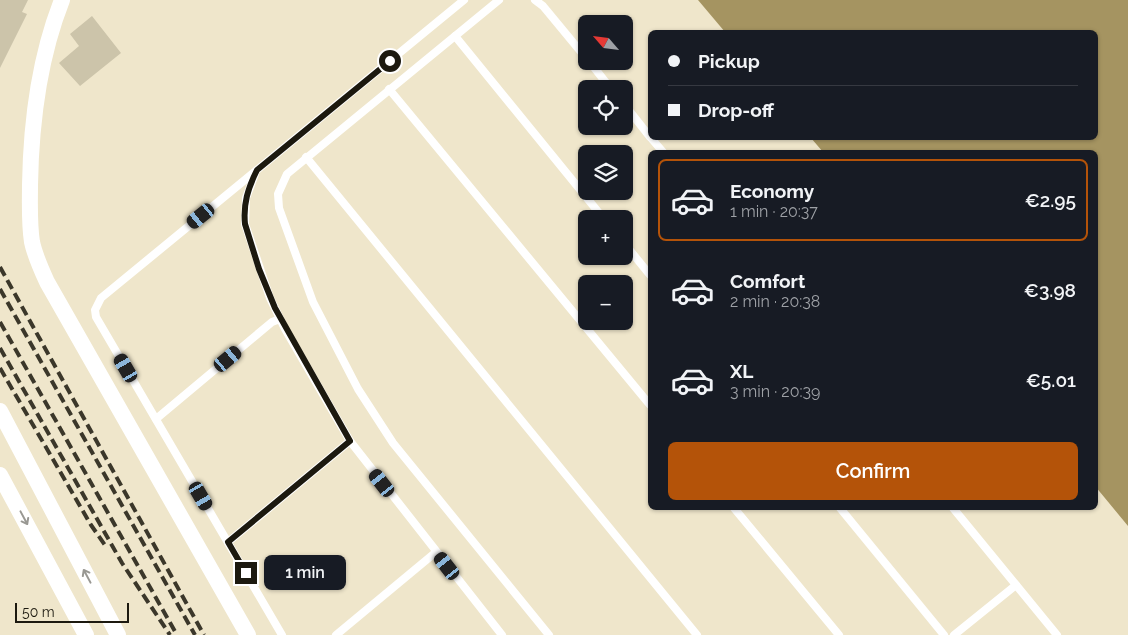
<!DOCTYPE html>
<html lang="en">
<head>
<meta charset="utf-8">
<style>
  :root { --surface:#171b24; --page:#242831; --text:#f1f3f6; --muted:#9ea1a6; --line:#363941; --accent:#b45309 }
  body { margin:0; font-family:Raleway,sans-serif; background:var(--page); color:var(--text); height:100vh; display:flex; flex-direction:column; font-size:19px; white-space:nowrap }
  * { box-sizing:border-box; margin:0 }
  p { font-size:16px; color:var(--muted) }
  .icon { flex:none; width:28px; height:28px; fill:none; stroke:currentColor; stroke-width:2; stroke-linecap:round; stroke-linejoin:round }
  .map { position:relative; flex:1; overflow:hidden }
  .sheet { position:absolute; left:648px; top:150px; width:450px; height:360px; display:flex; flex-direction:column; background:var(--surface); border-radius:8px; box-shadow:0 1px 4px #0004 }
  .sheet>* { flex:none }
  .top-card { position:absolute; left:648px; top:30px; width:450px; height:110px; border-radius:8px; box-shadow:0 1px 4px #0004; display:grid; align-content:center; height:110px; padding:0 20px; background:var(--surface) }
  .needle { width:32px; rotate:298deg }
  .fabs { position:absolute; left:578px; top:15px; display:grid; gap:10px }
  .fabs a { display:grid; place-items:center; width:55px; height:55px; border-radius:8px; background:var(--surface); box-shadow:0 1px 4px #0004; font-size:25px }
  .scale { position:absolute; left:15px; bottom:12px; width:114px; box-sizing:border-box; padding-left:5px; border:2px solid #1c190f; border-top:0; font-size:14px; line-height:18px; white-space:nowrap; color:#1c190f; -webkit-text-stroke:4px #efe6cb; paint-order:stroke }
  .end { position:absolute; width:22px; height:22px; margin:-11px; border:6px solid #1c190f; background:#fff; box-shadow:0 0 0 2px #fff }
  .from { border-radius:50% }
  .bubble { position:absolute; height:35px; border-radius:8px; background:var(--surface); box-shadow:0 1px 4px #0004; font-size:16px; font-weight:600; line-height:35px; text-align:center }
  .car { position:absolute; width:15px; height:30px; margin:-15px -8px; border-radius:6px; box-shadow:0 0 4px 1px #0007; background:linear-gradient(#222 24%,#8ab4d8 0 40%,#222 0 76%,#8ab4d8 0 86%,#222 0) }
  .top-card b { display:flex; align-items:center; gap:18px; height:48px; font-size:19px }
  .top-card b+b { border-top:1px solid var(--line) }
  .top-card i { width:12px; height:12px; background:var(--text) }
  ul { padding:9px 0 0; list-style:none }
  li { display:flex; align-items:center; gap:15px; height:82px; margin:0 10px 8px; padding:0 10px; border:2px solid transparent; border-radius:8px }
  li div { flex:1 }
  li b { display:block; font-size:19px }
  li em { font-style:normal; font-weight:600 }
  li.active { border-color:var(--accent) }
  li>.icon { width:45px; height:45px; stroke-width:1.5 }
  .button { display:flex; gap:10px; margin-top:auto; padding:10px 20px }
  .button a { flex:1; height:58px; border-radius:8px; background:var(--accent); color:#fff; font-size:20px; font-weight:600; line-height:58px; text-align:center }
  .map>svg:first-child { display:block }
  .water { fill:#a59461 }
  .building { fill:#ccc4aa }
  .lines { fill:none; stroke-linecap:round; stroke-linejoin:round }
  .service { stroke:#fff; stroke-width:8 }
  .minor { stroke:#fff; stroke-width:16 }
  .rail { stroke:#3b372a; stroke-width:4; stroke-dasharray:10 5; stroke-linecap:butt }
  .oneway { stroke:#999893 }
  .route { stroke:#1c190f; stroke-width:6 }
</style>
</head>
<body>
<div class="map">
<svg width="1128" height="635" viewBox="0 0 1128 635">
  <rect width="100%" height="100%" fill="#efe6cb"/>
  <path class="water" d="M698 0H1128V526L1095 486V152H823L811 138H1095V32H725Z"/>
  <g class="building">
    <path d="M0 0H28L22 12 27 14 0 68Z"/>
    <path d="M92 16 121 53 80 86 59 63 79 46 70 34Z"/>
  </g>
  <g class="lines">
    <g class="service">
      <path d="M499 0 287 174 278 194 279 208 313 302 358 389 393 443 549 635"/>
      <path d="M535 0 543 6 586 58"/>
      <path d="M455 36 604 219"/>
      <path d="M589 61 611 89"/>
      <path d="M389 89 650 405"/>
      <path d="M624 104 650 137"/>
      <path d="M651 138 663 152"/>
      <path d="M306 157 697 635"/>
      <path d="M255 174 246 198 245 224 270 298 285 329 350 441 502 635"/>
      <path d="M624 243 650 275"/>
      <path d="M156 419 272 322 280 319"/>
      <path d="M734 508 839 635"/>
      <path d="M840 508 944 635"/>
      <path d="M953 508 1057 635"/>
      <path d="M228 542 350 441"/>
      <path d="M282 635 96 317 95 310 101 298 464 0"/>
      <path d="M336 635 436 552"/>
      <path d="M954 635 1016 585"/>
    </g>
    <g class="minor">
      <path d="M62 0C39 58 31 123 30 185 30 203 29 223 32 242 35 256 41 269 47 282L248 635"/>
      <path d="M0 411 118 635"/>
      <path d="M0 475 86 635"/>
    </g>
    <g class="rail">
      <path d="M0 267 204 635"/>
      <path d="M0 289 195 635"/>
      <path d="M0 322 177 635"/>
      <path d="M0 348 122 563 170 635"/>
      <path d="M0 368 91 525 107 548"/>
    </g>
  </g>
  <defs><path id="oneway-shaft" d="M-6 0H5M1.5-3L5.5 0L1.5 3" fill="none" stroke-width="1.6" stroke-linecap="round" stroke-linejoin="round" transform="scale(1.25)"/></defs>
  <g class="oneway">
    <use href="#oneway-shaft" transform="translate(24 518) rotate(62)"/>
    <use href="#oneway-shaft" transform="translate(87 576) rotate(-118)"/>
  </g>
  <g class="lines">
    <path class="route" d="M246 573 228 542 350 441 275 308 259 269 245 224C243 204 248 188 257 170L390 61"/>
  </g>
</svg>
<div class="fabs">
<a><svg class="needle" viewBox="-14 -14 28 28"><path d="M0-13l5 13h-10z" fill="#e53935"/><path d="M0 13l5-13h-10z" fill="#9ea1a6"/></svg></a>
<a><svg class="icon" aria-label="locate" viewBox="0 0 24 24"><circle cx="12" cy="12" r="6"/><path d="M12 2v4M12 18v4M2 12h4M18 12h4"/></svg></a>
<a><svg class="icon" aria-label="layers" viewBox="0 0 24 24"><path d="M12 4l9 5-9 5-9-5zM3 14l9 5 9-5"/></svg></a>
<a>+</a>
<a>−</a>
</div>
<div class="scale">50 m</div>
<i class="end from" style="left:390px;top:61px"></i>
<i class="end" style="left:246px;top:573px"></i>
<div class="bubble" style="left:264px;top:555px;width:82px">1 min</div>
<i class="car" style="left:201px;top:216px;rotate:231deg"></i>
<i class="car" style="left:228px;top:359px;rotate:50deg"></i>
<i class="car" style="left:126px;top:368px;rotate:330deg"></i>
<i class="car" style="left:382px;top:483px;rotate:322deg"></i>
<i class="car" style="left:201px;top:496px;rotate:150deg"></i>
<i class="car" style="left:447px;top:566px;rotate:322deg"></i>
<div class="top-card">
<b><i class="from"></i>Pickup</b>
<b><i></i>Drop-off</b>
</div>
<section class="sheet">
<ul>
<li class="active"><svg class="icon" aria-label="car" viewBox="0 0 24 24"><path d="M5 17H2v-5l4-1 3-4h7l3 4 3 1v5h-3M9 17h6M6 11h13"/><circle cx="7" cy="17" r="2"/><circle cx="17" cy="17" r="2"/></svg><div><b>Economy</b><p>1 min · 20:37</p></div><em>€2.95</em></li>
<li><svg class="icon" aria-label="car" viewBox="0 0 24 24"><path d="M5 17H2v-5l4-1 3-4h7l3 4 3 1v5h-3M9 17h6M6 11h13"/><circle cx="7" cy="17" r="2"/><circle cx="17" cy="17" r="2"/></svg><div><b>Comfort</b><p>2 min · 20:38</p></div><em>€3.98</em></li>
<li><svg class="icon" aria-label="car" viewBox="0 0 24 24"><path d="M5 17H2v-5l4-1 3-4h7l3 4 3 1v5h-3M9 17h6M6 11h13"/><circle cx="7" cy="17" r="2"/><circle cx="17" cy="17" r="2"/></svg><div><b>XL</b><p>3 min · 20:39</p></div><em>€5.01</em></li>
</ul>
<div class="button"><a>Confirm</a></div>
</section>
</div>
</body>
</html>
